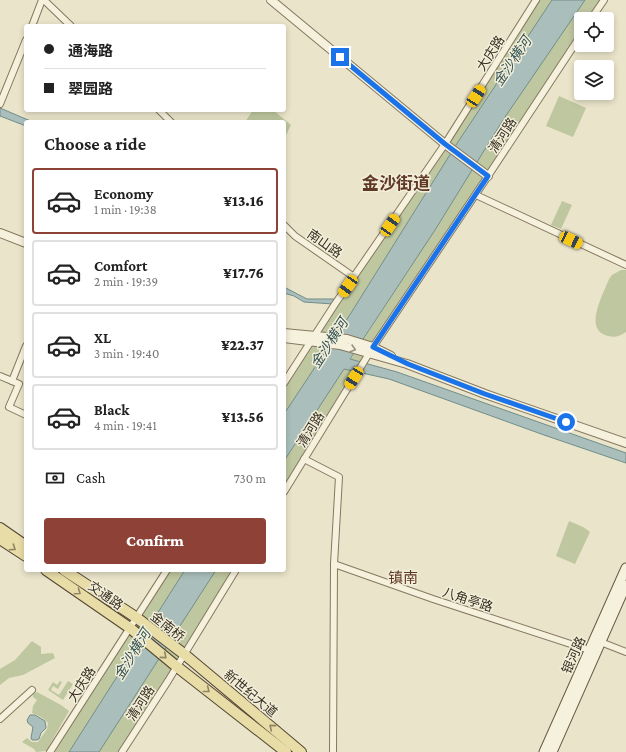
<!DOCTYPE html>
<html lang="en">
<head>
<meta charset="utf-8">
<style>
  :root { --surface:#fff; --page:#f2f2f2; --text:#222; --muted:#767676; --line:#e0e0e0; --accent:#8d4137 }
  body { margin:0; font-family:"Crimson Pro","Noto Sans SC",serif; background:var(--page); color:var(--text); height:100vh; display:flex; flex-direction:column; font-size:15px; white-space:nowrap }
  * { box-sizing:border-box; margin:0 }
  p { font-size:13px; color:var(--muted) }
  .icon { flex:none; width:22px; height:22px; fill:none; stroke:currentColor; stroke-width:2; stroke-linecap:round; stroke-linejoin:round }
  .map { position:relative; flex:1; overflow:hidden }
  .sheet { position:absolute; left:24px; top:120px; width:262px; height:452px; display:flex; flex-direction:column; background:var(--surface); border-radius:4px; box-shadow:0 2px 6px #0003 }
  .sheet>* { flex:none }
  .hud { position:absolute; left:24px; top:24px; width:262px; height:88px; border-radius:4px; box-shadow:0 2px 6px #0003; display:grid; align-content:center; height:88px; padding:0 20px; background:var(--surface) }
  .fabs { position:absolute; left:574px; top:12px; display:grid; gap:8px }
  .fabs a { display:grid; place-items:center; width:40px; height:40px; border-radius:4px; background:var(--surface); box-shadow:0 2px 6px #0003; font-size:20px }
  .end { position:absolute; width:18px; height:18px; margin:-9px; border:5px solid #1a73e8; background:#fff; box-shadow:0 0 0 2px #fff }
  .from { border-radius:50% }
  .car { position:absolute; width:12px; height:24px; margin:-12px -6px; border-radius:5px; box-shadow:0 0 3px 1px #0007; background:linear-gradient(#f5c518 24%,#345 0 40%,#f5c518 0 76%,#345 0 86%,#f5c518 0) }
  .hud b { display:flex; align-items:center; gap:14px; height:38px; font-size:15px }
  .hud b+b { border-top:1px solid var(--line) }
  .hud i { width:10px; height:10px; background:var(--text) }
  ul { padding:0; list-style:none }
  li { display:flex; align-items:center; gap:12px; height:66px; margin:0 8px 6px; padding:0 12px; border:2px solid var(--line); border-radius:4px }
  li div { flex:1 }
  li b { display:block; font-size:15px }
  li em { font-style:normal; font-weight:800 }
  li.selected { border-color:var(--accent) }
  li>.icon { width:36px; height:36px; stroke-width:1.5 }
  h2 { padding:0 20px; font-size:18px; line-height:48px }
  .pay { display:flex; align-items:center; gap:10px; height:44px; padding:0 20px; font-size:15px }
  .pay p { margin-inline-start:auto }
  .button { display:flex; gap:8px; margin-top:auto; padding:8px 20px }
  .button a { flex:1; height:46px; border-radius:4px; background:var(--accent); color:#fff; font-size:16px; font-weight:800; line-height:46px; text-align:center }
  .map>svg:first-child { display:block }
  .green { fill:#bec79f }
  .water { fill:#aabfbb; stroke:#718d89 }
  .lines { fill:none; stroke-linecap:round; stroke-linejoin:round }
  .minor-casing { stroke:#857860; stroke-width:8 }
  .tertiary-casing { stroke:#857860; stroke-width:10 }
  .secondary-casing { stroke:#675943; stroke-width:11 }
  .primary-casing { stroke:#534634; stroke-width:12 }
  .minor { stroke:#f6f1dd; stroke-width:6 }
  .tertiary { stroke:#f6f1dd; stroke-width:8 }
  .secondary { stroke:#f6f1dd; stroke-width:9 }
  .primary { stroke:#e8dca7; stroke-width:10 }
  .oneway { stroke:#969080 }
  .oneway2 { stroke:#908664 }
  .route { stroke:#1a73e8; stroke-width:5 }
  .labels { text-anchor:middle; stroke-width:3; stroke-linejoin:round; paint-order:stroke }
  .street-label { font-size:13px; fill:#372f22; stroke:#f2eed9 }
  .water-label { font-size:14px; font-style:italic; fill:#335355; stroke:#f2eed9 }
  .quarter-label { font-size:15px; fill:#5f3926; stroke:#f2eed9 }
  .district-label { font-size:17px; font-weight:bold; fill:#5f3926; stroke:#f2eed9 }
</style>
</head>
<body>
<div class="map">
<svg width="626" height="752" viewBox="0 0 626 752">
  <rect width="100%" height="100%" fill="#eae4ca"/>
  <g class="green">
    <path d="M538 0H552L456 145 351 313 284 414V383Z"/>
    <path d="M585 0H604L591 19H581V35L373 347 284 492V461L435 230 503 120Z"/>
    <path d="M559 96 586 108 573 137 546 126Z"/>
    <path d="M253 110H273L291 125 284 139V122H245Z"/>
    <path d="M562 201 572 205 561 229 551 225Z"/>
    <path d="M621 270H626V332C619 337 613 338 605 335 584 327 604 293 609 279L612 275Z"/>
    <path d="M569 521 583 527 590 532 575 564 556 556Z"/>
    <path d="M167 570H185L69 752H50Z"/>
    <path d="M216 570H236L121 752H99Z"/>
    <path d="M32 641 41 647V654L53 653 55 658 23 675 9 678 0 685V669L15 660Z"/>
    <path d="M60 681 62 682 58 689 53 686 51 690 59 695 68 681 73 684 63 700 48 690 53 682 57 685Z"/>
    <path d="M37 692 61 705 69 711 46 751 36 752 34 749 22 742 27 738 32 742H38L47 729 48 723C44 718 38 715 32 713L33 706 37 700 33 697V694Z"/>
  </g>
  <g class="water">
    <path d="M552 0H585L503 120 435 230 350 359 397 372 626 453V463L544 435 389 379 344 369 284 461V414L351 313 456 145Z"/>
    <path d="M0 108 33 122H26V126L0 116Z"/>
    <path d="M284 287 307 299H336L333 304 304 302 294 296 284 293Z"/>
    <path d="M185 570H216L99 752H69Z"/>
    <path d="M30 715H35L45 721 46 728 41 733 39 739 37 740H32L31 738 33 727 28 723 27 720Z"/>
  </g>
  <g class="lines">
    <defs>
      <g id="minor">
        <path d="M44 0 71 26"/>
        <path d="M591 19 604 0"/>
        <path d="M32 26 42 0"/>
        <path d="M0 104 26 40"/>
        <path d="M159 110 171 122"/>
        <path d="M476 195 626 265"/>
        <path d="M284 225 295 236 354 277"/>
        <path d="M0 376 12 381 26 346"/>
        <path d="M12 381 19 384 9 407 26 415"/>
        <path d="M284 383 335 304 445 144 536 0"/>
        <path d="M304 459 339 477 334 564 333 752"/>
        <path d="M284 492 373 347 488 176 581 35"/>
        <path d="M334 564 433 599 592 651"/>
        <path d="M598 641 626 652"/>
        <path d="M0 719 32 690"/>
        <path d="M50 752 167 570"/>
        <path d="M122 752 168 681 236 570"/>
      </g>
      <g id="tertiary">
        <path d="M271 0 445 144 488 176"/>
        <path d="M0 233 26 243"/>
        <path d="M284 333 347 339 373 347 391 356"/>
        <path d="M284 338 340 345 407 364 485 394 626 443"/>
      </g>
      <g id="secondary">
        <path d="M544 752 626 568"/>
        <path d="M552 752 626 585"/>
      </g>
      <g id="primary">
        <path d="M0 528 26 546"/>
        <path d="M0 539 26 556"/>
        <path d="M46 570 130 628 176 666 286 752"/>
        <path d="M64 570 137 618 184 654 301 752"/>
      </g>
    </defs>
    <use href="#minor" class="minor-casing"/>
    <use href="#tertiary" class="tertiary-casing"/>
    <use href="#secondary" class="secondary-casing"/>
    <use href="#primary" class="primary-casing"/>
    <use href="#minor" class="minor"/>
    <use href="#tertiary" class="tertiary"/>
    <use href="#secondary" class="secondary"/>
    <use href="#primary" class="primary"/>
  </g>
  <defs><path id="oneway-chevron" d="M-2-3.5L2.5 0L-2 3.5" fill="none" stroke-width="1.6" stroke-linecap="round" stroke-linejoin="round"/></defs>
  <use class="oneway" href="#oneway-chevron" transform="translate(353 349) rotate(16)"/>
  <g class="oneway2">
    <use href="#oneway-chevron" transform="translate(13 548) rotate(34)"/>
    <use href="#oneway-chevron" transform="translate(78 592) rotate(35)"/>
    <use href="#oneway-chevron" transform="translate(164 656) rotate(40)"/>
    <use href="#oneway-chevron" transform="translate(207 690) rotate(38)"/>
    <use href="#oneway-chevron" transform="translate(272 727) rotate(-140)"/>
  </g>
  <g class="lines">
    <path class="route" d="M340 57 445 144 488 176 373 347 408 364 485 394 566 422"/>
  </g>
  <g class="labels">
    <g class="street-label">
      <text transform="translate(490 53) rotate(-57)" y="5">大庆路</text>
      <text transform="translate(502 135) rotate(-57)" y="5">清河路</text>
      <text transform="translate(325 243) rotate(35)" y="5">南山路</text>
      <text transform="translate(310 429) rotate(-58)" y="5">清河路</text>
      <text transform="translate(106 595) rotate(35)" y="5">交通路</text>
      <text transform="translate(468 599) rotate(18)" y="5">八角亭路</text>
      <text transform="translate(168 626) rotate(38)" y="5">金南桥</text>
      <text transform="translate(573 655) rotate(-66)" y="5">银河路</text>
      <text transform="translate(81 684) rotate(-57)" y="5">大庆路</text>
      <text transform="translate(251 693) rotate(40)" y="5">新世纪大道</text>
      <text transform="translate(140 703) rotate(-57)" y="5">清河路</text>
    </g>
    <g class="water-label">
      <text transform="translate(512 61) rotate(-56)" y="5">金沙横河</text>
      <text transform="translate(329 343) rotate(-57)" y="5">金沙横河</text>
      <text transform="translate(132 654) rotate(-58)" y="5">金沙横河</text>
    </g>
    <g class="quarter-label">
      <text x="403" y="583">镇南</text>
    </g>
    <g class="district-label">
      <text x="396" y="189">金沙街道</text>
    </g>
  </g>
</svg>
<div class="fabs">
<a><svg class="icon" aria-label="locate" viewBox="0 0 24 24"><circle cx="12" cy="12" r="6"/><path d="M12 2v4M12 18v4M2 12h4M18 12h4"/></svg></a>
<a><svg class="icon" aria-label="layers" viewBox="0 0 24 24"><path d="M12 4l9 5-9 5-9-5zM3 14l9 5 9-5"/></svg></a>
</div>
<i class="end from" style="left:566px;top:422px"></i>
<i class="end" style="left:340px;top:57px"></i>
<i class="car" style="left:476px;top:96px;rotate:33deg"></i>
<i class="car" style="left:390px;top:225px;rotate:34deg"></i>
<i class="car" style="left:571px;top:240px;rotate:115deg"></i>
<i class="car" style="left:348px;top:286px;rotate:215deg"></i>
<i class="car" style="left:354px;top:378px;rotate:212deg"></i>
<div class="hud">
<b><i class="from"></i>通海路</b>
<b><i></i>翠园路</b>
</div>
<section class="sheet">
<h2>Choose a ride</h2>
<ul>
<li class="selected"><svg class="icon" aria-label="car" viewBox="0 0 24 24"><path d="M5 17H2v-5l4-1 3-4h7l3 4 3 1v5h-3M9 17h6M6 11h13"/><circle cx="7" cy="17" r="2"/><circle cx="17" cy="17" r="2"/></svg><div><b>Economy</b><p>1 min · 19:38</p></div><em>¥13.16</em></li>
<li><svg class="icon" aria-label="car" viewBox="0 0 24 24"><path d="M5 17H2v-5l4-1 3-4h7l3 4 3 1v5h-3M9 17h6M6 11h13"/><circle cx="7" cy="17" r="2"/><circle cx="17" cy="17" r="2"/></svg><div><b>Comfort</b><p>2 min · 19:39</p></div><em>¥17.76</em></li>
<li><svg class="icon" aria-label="car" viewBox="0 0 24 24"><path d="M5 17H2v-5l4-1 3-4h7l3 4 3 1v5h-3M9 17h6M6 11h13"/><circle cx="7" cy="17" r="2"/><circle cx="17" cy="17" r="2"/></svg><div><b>XL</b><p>3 min · 19:40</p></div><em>¥22.37</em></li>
<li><svg class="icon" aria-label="car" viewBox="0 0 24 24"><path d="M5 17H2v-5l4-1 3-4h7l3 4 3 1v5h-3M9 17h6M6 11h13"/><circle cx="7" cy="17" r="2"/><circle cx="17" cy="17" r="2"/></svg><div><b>Black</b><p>4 min · 19:41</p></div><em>¥13.56</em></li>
</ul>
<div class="pay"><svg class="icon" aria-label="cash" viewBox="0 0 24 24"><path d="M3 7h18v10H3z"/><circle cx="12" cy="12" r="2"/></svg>Cash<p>730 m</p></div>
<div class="button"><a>Confirm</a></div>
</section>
</div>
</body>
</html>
